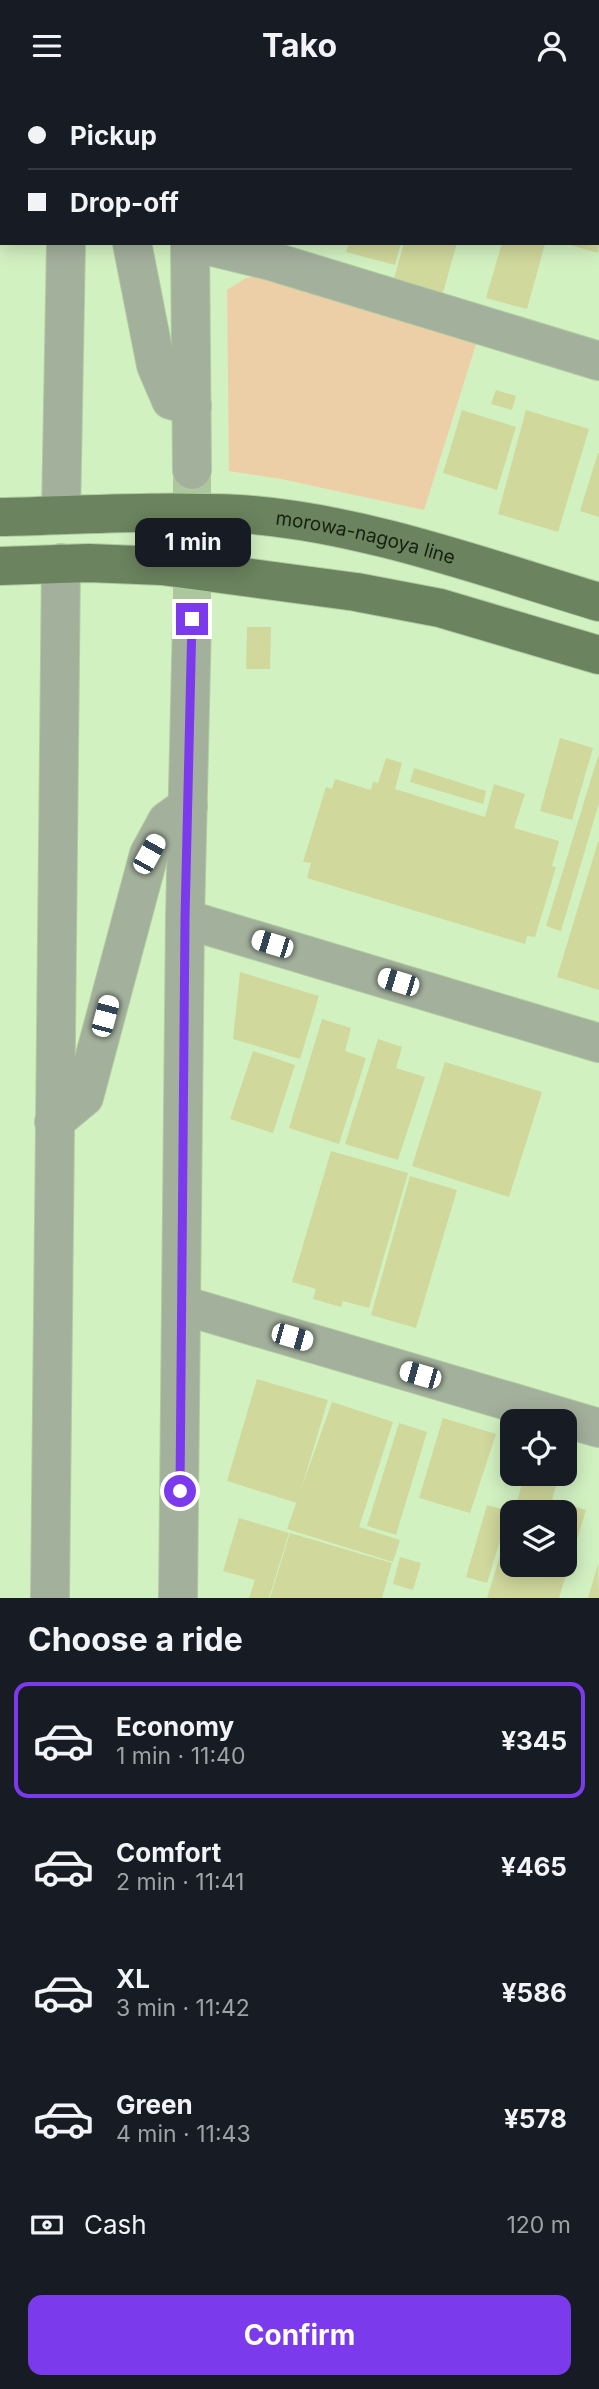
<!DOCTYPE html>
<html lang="en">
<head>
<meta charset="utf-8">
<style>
  :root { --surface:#171b24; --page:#242831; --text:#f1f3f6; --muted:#9ea1a6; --line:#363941; --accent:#7c3aed }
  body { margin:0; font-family:Inter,sans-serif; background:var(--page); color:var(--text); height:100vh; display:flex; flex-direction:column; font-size:26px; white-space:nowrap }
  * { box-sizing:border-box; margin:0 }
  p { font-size:23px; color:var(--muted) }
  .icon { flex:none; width:38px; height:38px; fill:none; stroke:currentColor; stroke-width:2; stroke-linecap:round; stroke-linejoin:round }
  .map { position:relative; height:1507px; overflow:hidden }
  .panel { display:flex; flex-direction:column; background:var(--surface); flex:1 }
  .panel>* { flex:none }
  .banner { position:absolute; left:0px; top:0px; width:600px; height:154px; box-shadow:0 4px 18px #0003; display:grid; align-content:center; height:154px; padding:0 28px; background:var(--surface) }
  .tools { position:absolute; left:500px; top:1318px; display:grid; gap:14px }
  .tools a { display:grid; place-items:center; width:77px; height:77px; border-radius:14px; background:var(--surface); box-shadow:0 4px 18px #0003; font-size:35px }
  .end { position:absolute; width:32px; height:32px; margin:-16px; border:9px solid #7c3aed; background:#fff; box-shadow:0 0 0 4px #fff }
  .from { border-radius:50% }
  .bubble { position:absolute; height:49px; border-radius:14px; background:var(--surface); box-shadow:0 4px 18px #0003; font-size:23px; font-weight:700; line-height:49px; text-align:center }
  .car { position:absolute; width:21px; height:42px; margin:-21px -10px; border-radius:9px; box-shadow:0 0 5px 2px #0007; background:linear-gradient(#fff 24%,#345 0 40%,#fff 0 76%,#345 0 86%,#fff 0) }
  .banner b { display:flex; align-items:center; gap:24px; height:66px; font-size:26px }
  .banner b+b { border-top:2px solid var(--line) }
  .banner i { width:18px; height:18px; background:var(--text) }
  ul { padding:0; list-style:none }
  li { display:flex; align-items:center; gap:21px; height:116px; margin:0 14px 10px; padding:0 14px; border:4px solid transparent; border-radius:14px }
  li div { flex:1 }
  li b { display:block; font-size:26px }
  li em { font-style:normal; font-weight:700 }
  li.current { border-color:var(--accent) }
  li>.icon { width:63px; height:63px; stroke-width:1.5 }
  h2 { padding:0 28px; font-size:32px; line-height:84px }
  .pay { display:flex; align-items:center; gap:18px; height:77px; padding:0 28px; font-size:26px }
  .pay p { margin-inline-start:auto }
  .button { display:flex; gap:14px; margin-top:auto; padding:14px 28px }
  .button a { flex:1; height:80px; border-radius:14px; background:var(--accent); color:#fff; font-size:28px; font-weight:700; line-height:80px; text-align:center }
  header { display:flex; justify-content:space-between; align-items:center; height:91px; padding:0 28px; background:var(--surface); font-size:32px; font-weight:700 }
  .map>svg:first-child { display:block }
  .green { fill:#edcfa7 }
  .building { fill:#d0d89c }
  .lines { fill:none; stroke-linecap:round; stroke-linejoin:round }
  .minor-tunnel { stroke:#acc79d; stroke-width:38; stroke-dasharray:38 19; stroke-linecap:butt }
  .minor-casing { stroke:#b0cba1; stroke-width:40 }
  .major-casing { stroke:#b0cba1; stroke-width:40 }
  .minor { stroke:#a3b09c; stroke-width:38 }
  .major { stroke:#6b835e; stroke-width:38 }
  .route { stroke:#7c3aed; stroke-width:9 }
  .labels { text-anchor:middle; stroke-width:5; stroke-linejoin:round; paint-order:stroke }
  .street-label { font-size:19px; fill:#15200e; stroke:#fff }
</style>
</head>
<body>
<header><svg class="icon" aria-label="menu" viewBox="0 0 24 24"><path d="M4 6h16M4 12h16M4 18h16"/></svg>Tako<svg class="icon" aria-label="person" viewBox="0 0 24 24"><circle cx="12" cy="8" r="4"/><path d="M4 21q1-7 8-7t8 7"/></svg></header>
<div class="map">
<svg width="599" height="1507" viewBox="0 0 599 1507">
  <rect width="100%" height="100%" fill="#d2f1c1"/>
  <path class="green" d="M269 183 478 247 424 419 281 388 229 380 227 199 246 187Z"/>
  <g class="building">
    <path d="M349 152H401L395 174 346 161Z"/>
    <path d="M404 152H457L442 205 393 191Z"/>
    <path d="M502 152 545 153 527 218 486 207Z"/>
    <path d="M599 152 598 162 567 153V152Z"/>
    <path d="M496 299 516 305 512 319 491 313Z"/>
    <path d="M462 319 516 336 497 399 443 382Z"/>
    <path d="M526 319 589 338 558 441 498 423Z"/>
    <path d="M598 362H599V426L580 420Z"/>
    <path d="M247 536H271L270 578H246Z"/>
    <path d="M560 647 593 657 572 729 540 720Z"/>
    <path d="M599 662V712L561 840 546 835Z"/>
    <path d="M386 667 402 672 395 698 485 726 494 693 525 703 514 737 559 750 552 775 556 776 535 846 527 845 525 853 307 787 311 772 303 771 326 696 332 698 335 688 371 699 373 691 378 692Z"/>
    <path d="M414 677 486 700 483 713 410 691Z"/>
    <path d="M598 751H599V899L557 886Z"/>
    <path d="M240 881 319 905 300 968 233 948Z"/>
    <path d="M322 928 351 937 345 960 366 967 339 1053 289 1037Z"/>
    <path d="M378 948 402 956 396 977 425 986 398 1069 345 1053Z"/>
    <path d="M253 960 295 974 273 1042 230 1028Z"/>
    <path d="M445 971 542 1001 509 1106 412 1075Z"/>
    <path d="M331 1060 408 1082 369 1217 343 1210 341 1216 313 1208 316 1198 292 1191Z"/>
    <path d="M410 1085 457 1099 416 1237 371 1224Z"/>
    <path d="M257 1288 328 1309 297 1412 227 1390Z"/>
    <path d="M332 1311 393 1331 359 1436 400 1449 393 1471 287 1438Z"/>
    <path d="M443 1327 496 1343 470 1422 419 1407Z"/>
    <path d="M399 1332 427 1341 396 1444 367 1435Z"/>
    <path d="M525 1382H560L552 1408 586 1419 559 1507H487L512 1426 513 1474H565V1421H514Z"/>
    <path d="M487 1414 509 1420 487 1492 466 1486Z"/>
    <path d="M239 1427 289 1442 269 1507H249L255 1489 223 1480Z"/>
    <path d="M290 1442 392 1472 382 1507H270Z"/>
    <path d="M400 1466 421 1472 413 1499 393 1493Z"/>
    <path d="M598 1473 599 1507H588Z"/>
  </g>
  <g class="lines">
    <path class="minor-tunnel" d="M192 379V529"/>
    <defs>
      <g id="minor">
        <path d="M96 0 97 2"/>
        <path d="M417 0 423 2"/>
        <path d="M193 2V0"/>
        <path d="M598 54H599"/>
        <path d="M132 152 156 274 171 309 192 315"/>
        <path d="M190 152 192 379"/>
        <path d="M197 152 271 170 599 270"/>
        <path d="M61 424 66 152"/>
        <path d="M185 828 599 952"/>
        <path d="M54 1031 84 1006 149 763 167 730 188 715"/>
        <path d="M182 1214 599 1337"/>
        <path d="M50 1507 61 472"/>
        <path d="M178 1507 185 828 192 529"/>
      </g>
      <g id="major">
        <path id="s1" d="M0 426C79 424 159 419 239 423 357 430 486 477 599 511"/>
        <path d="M0 475 89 472 162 475 356 501 440 517 599 564"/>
      </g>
    </defs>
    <use href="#minor" class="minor-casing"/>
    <use href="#major" class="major-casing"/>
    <use href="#minor" class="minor"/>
    <use href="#major" class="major"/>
  </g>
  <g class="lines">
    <path class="route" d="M180 1400 185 828 192 528"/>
  </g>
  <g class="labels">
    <g class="street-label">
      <text dy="7" stroke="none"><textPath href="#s1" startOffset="368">morowa-nagoya line</textPath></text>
    </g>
  </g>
</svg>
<div class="tools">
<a><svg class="icon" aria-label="locate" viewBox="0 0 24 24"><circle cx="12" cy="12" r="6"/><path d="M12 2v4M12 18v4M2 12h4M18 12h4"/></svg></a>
<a><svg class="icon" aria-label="layers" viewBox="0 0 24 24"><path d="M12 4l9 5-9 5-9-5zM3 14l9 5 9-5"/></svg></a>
</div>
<i class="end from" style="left:180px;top:1400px"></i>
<i class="end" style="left:192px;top:528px"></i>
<div class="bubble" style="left:135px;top:427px;width:116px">1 min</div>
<i class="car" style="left:149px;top:763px;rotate:29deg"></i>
<i class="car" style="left:272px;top:853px;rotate:287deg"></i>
<i class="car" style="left:398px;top:891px;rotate:287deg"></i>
<i class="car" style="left:105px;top:925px;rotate:15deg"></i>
<i class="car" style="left:292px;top:1246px;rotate:106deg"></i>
<i class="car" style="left:420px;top:1284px;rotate:286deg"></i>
<div class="banner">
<b><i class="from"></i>Pickup</b>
<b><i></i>Drop-off</b>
</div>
</div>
<section class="panel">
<h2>Choose a ride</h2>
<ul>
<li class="current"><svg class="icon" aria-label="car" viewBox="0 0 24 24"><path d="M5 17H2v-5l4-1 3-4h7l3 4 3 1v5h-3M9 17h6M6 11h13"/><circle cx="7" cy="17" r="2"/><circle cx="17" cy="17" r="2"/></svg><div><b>Economy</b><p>1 min · 11:40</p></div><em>¥345</em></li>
<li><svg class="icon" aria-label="car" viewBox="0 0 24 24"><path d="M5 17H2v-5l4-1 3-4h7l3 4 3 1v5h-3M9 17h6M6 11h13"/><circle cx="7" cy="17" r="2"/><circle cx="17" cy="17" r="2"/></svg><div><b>Comfort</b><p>2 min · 11:41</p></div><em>¥465</em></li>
<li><svg class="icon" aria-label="car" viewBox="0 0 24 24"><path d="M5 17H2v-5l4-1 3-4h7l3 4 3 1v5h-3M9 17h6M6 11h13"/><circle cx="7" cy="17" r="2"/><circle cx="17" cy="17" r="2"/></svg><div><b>XL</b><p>3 min · 11:42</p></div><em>¥586</em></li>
<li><svg class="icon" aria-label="car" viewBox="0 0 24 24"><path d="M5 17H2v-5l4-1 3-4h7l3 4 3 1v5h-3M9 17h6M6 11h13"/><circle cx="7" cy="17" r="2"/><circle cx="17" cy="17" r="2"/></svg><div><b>Green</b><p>4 min · 11:43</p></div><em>¥578</em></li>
</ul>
<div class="pay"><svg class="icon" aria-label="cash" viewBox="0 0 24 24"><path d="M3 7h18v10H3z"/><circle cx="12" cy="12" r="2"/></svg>Cash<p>120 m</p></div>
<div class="button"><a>Confirm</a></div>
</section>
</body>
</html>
